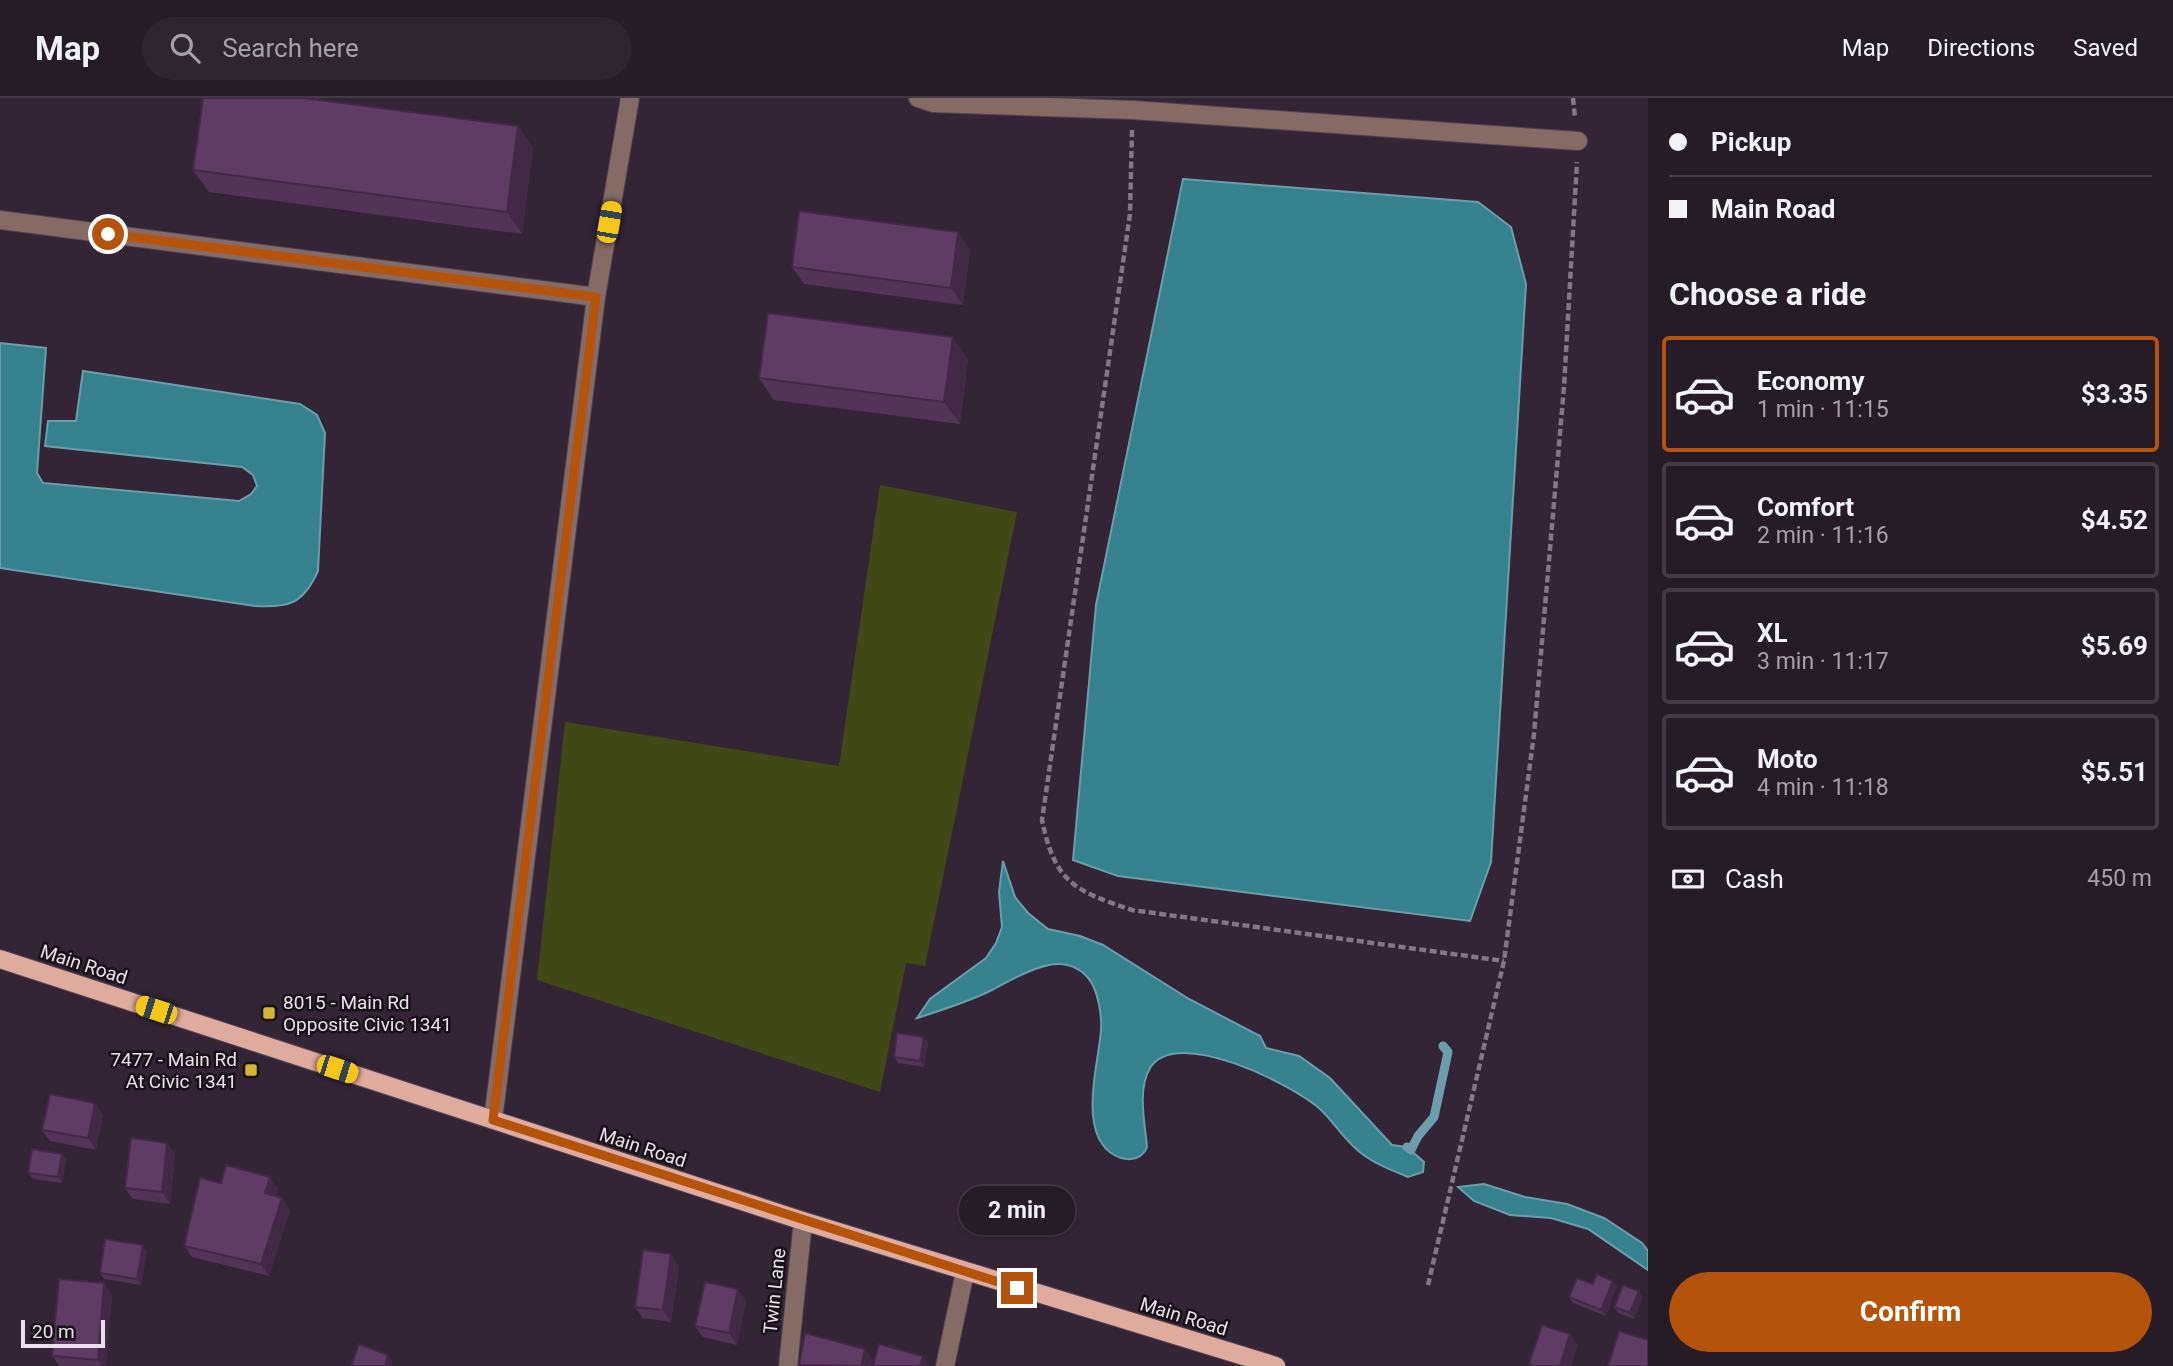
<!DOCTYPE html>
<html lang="en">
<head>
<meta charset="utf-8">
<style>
  :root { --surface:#261c28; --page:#2e2530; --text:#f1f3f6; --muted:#a4a1a8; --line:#423a45; --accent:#b45309 }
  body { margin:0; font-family:Roboto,sans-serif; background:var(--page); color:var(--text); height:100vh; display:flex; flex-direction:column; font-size:26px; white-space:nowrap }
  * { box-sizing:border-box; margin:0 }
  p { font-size:23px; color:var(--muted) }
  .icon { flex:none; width:38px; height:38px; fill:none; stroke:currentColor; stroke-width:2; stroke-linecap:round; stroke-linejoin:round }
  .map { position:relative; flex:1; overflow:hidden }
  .side { display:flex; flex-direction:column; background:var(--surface); width:525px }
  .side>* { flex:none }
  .banner { display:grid; align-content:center; height:154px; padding:0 21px; background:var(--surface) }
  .scale { position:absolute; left:21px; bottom:18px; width:84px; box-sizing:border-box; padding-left:7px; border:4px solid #eae0eb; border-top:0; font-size:19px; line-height:24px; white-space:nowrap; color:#eae0eb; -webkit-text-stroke:5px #171118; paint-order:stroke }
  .end { position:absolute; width:32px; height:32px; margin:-16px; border:9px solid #b45309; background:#fff; box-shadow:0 0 0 4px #fff }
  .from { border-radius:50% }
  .bubble { position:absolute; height:49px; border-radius:24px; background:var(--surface); box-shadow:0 2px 5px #0004,0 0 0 2px var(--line); font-size:23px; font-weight:700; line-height:49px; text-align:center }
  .car { position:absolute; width:21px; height:42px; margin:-21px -10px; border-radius:9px; box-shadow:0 0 5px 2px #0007; background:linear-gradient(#f5c518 24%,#345 0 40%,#f5c518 0 76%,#345 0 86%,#f5c518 0) }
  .banner b { display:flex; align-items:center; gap:24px; height:66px; font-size:26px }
  .banner b+b { border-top:2px solid var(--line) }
  .banner i { width:18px; height:18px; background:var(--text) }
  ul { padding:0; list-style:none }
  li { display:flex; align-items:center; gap:21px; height:116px; margin:0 14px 10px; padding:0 7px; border:4px solid var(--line); border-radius:7px }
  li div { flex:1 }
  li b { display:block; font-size:26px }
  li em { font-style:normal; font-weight:700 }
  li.selected { border-color:var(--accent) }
  li>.icon { width:63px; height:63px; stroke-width:1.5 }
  h2 { padding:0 21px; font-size:32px; line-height:84px }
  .pay { display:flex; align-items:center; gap:18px; height:77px; padding:0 21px; font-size:26px }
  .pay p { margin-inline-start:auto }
  .button { display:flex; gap:14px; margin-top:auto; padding:14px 21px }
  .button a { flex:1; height:80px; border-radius:42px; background:var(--accent); color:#fff; font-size:28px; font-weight:700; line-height:80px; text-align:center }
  header { display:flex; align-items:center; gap:42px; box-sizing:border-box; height:98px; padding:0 35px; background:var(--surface); border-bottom:2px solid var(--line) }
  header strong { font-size:33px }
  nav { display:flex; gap:38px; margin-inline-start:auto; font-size:24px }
  .search { width:490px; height:63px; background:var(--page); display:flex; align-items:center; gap:18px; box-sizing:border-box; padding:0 24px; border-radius:38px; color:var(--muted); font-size:26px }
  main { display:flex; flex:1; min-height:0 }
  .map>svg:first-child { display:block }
  .green { fill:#404816 }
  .water { fill:#35818e; stroke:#6b9eaa; stroke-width:2 }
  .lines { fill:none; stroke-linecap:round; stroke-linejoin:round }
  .stream { stroke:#6b9eaa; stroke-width:9 }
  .minor-casing { stroke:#504352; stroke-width:20 }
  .major-casing { stroke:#504352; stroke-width:20 }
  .path { stroke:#847785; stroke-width:4.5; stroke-dasharray:7 3.5; stroke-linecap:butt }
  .minor { stroke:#856b65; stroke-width:18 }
  .major { stroke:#e0ab9f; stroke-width:18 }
  .wall { fill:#513456 }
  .shaded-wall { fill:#422a46 }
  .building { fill:#5e3c64; stroke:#422a46; stroke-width:2 }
  .route { stroke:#b45309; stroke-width:9 }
  .poi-dot { fill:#d6b534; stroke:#171118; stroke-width:2.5 }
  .labels { text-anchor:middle; stroke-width:5; stroke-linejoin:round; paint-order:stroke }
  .street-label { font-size:19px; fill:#eae0eb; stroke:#171118 }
  .poi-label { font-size:19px; fill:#eae0eb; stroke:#171118; text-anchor:start }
</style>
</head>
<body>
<header>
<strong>Map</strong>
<div class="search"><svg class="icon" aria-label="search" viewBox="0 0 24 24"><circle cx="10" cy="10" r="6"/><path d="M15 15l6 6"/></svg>Search here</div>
<nav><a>Map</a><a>Directions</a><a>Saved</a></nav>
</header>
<main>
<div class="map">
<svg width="1648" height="1268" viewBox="0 0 1648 1268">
  <rect width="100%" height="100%" fill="#332535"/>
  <path class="green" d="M880 387 1017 414 925 868 906 865 880 994 537 882 565 624 839 668Z"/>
  <g class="water">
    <path d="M1183 81 1478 104 1511 129 1526 186 1491 764 1470 823 1118 778 1073 762 1096 507Z"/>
    <path d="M0 245 46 250 37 375 43 385 239 403 251 396 257 388 253 377 242 369 45 348 48 323H76L83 273 300 306 317 317 325 335 318 473C303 506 289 510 255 508L0 470Z"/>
    <path d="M1003 763 1015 799 1028 815 1048 831 1080 838 1103 847 1189 901 1260 938 1266 950 1299 958 1330 980 1392 1047 1407 1049 1424 1064 1423 1074 1408 1079C1394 1073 1377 1067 1365 1058 1346 1045 1336 1026 1320 1011 1293 987 1176 927 1150 970 1137 992 1145 1025 1147 1049 1143 1060 1132 1063 1121 1060 1074 1044 1099 966 1101 932 1102 918 1098 892 1089 881 1062 848 1020 878 992 892 968 904 942 912 917 920L930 901 986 860 996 845 1002 829 999 794Z"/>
    <path d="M1484 1086 1525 1099 1567 1106 1604 1120 1642 1145 1648 1153V1172L1588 1131 1551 1120 1510 1117 1474 1103 1458 1089Z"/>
  </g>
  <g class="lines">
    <path class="stream" d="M1407 1049 1411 1052 1418 1038 1434 1019 1448 954 1443 948"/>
    <defs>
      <g id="minor">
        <path d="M918 0 933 5 1133 12 1578 43"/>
        <path d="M0 122 596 199"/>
        <path d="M493 1022 596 199 630 0"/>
        <path d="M788 1268 803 1123"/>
        <path d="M945 1268 965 1174"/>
      </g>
      <path id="major" d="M0 861 803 1123 1276 1268"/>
    </defs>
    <use href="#minor" class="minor-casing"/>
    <use href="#major" class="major-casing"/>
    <g class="path">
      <path d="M1573 0 1575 20"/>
      <path d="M1132 32 1130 116 1042 722C1055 785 1075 793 1132 812L1504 863"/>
      <path d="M1428 1187 1504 863 1534 636 1564 289 1577 64"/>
    </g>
    <use href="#minor" class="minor"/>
    <use href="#major" class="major"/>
  </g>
  <g class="wall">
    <path d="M203 0H319L320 2 518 28 533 50 522 136 209 94 193 72Z"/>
    <path d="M970 151 963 207 804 186 792 169Z"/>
    <path d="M968 261 960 326 774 302 759 280Z"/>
    <path d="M924 939 928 945 924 969 898 965 894 959Z"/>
    <path d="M103 1016 96 1052 50 1043 42 1032Z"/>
    <path d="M167 1045 175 1056 170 1106 133 1101 125 1090Z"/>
    <path d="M62 1056 66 1061 62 1085 33 1081 28 1075Z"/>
    <path d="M221 1085 278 1091 275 1098 290 1112 269 1178 192 1159 184 1148Z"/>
    <path d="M147 1153 141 1187 104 1181 100 1175Z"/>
    <path d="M671 1156 679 1168 671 1224 643 1220 635 1209Z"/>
    <path d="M1613 1183 1617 1188 1606 1218 1573 1205 1569 1199 1593 1186Z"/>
    <path d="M112 1197 106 1268H60L52 1258Z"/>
    <path d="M1643 1199 1634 1221 1618 1215 1614 1209Z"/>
    <path d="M746 1203 737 1247 703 1239 695 1228Z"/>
  </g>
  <g class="shaded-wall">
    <path d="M518 28 533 50 522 136 507 114Z"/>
    <path d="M958 134 970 151 963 207 951 190Z"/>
    <path d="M953 239 968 261 960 326 944 304Z"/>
    <path d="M924 939 928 945 924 969 920 963Z"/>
    <path d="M95 1005 103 1016 96 1052 88 1040Z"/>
    <path d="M167 1045 175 1056 170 1106 162 1094Z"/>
    <path d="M62 1056 66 1061 62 1085 58 1079Z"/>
    <path d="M270 1079 278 1091 273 1106 265 1095Z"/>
    <path d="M282 1100 290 1112 269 1178 261 1166Z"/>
    <path d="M143 1147 147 1153 141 1187 137 1181Z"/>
    <path d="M671 1156 679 1168 671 1224 663 1212Z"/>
    <path d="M1613 1183 1617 1188 1606 1218 1601 1212Z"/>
    <path d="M104 1185 112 1197 106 1268H102L98 1262Z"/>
    <path d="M738 1191 746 1203 737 1247 729 1235Z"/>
    <path d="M1639 1193 1643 1199 1634 1221 1630 1215Z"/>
    <path d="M1570 1236 1578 1247 1571 1268H1560Z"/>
    <path d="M865 1251 873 1262 871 1268H861Z"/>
    <path d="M388 1257 393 1263 391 1268H385Z"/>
    <path d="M923 1258 930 1268H920Z"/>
  </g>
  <g class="building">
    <path d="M203 0H304L518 28 507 114 193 72Z"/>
    <path d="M799 113 958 134 951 190 792 169Z"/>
    <path d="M768 215 953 239 944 304 759 280Z"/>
    <path d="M897 935 924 939 920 963 894 959Z"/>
    <path d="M50 996 95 1005 88 1040 42 1032Z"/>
    <path d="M131 1040 167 1045 162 1094 125 1090Z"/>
    <path d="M32 1051 62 1056 58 1079 28 1075Z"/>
    <path d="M226 1067 270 1079 265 1095 282 1100 261 1166 184 1148 200 1080 221 1085Z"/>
    <path d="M105 1141 143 1147 137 1181 100 1175Z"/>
    <path d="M643 1152 671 1156 663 1212 635 1209Z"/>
    <path d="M1597 1176 1613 1183 1601 1212 1569 1199 1577 1180 1593 1186Z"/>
    <path d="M59 1181 104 1185 98 1262 52 1258Z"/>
    <path d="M705 1184 738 1191 729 1235 695 1228Z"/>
    <path d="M1623 1187 1639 1193 1630 1215 1614 1209Z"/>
    <path d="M1542 1227 1570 1236 1560 1268H1534L1529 1266Z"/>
    <path d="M1619 1233 1648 1242V1268H1608Z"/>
    <path d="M805 1235 865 1251 861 1268 799 1267Z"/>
    <path d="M359 1246 388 1257 385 1268H351Z"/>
    <path d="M879 1246 923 1258 920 1268H873Z"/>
  </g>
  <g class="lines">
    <path class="route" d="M108 136 596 199 493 1022 1017 1190"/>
  </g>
  <g class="poi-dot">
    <rect x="262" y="908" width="14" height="14" rx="3.5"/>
    <rect x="244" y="965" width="14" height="14" rx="3.5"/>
  </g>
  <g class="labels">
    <g class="street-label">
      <text transform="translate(84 866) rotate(18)" y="7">Main Road</text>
      <text transform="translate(643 1049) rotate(18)" y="7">Main Road</text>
      <text transform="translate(774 1193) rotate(-84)" y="7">Twin Lane</text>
      <text transform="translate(1184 1218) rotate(17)" y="7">Main Road</text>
    </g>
    <g class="poi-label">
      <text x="283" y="911">8015 - Main Rd<tspan x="283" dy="22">Opposite Civic 1341</tspan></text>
      <text x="237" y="968" text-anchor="end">7477 - Main Rd<tspan x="237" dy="22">At Civic 1341</tspan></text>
    </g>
  </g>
</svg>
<div class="scale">20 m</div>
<i class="end from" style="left:108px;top:136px"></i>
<i class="end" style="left:1017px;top:1190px"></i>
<div class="bubble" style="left:959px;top:1088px;width:116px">2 min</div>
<i class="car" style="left:609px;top:124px;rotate:10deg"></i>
<i class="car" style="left:156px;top:912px;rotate:288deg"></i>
<i class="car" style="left:337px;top:971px;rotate:108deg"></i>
</div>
<section class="side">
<div class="banner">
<b><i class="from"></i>Pickup</b>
<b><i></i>Main Road</b>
</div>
<h2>Choose a ride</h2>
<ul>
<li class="selected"><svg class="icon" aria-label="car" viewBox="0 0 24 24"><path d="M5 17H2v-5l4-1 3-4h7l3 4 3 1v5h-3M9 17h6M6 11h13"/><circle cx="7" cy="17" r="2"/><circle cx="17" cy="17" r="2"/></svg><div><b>Economy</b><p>1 min · 11:15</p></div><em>$3.35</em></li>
<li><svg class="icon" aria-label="car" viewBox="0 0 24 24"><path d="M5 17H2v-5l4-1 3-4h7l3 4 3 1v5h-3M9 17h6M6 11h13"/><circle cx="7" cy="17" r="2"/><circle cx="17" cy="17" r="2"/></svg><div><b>Comfort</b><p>2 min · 11:16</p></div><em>$4.52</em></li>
<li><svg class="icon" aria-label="car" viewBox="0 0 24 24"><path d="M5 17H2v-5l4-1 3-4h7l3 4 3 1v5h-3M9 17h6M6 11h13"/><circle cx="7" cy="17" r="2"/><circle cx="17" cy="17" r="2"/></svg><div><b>XL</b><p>3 min · 11:17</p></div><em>$5.69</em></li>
<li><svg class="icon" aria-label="car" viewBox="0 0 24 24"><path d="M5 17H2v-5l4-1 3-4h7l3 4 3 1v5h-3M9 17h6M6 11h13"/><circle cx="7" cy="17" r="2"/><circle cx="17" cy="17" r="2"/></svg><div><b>Moto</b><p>4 min · 11:18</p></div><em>$5.51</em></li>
</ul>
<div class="pay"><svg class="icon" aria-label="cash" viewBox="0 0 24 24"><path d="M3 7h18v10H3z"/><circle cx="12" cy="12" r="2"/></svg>Cash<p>450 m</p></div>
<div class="button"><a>Confirm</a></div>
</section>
</main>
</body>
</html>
